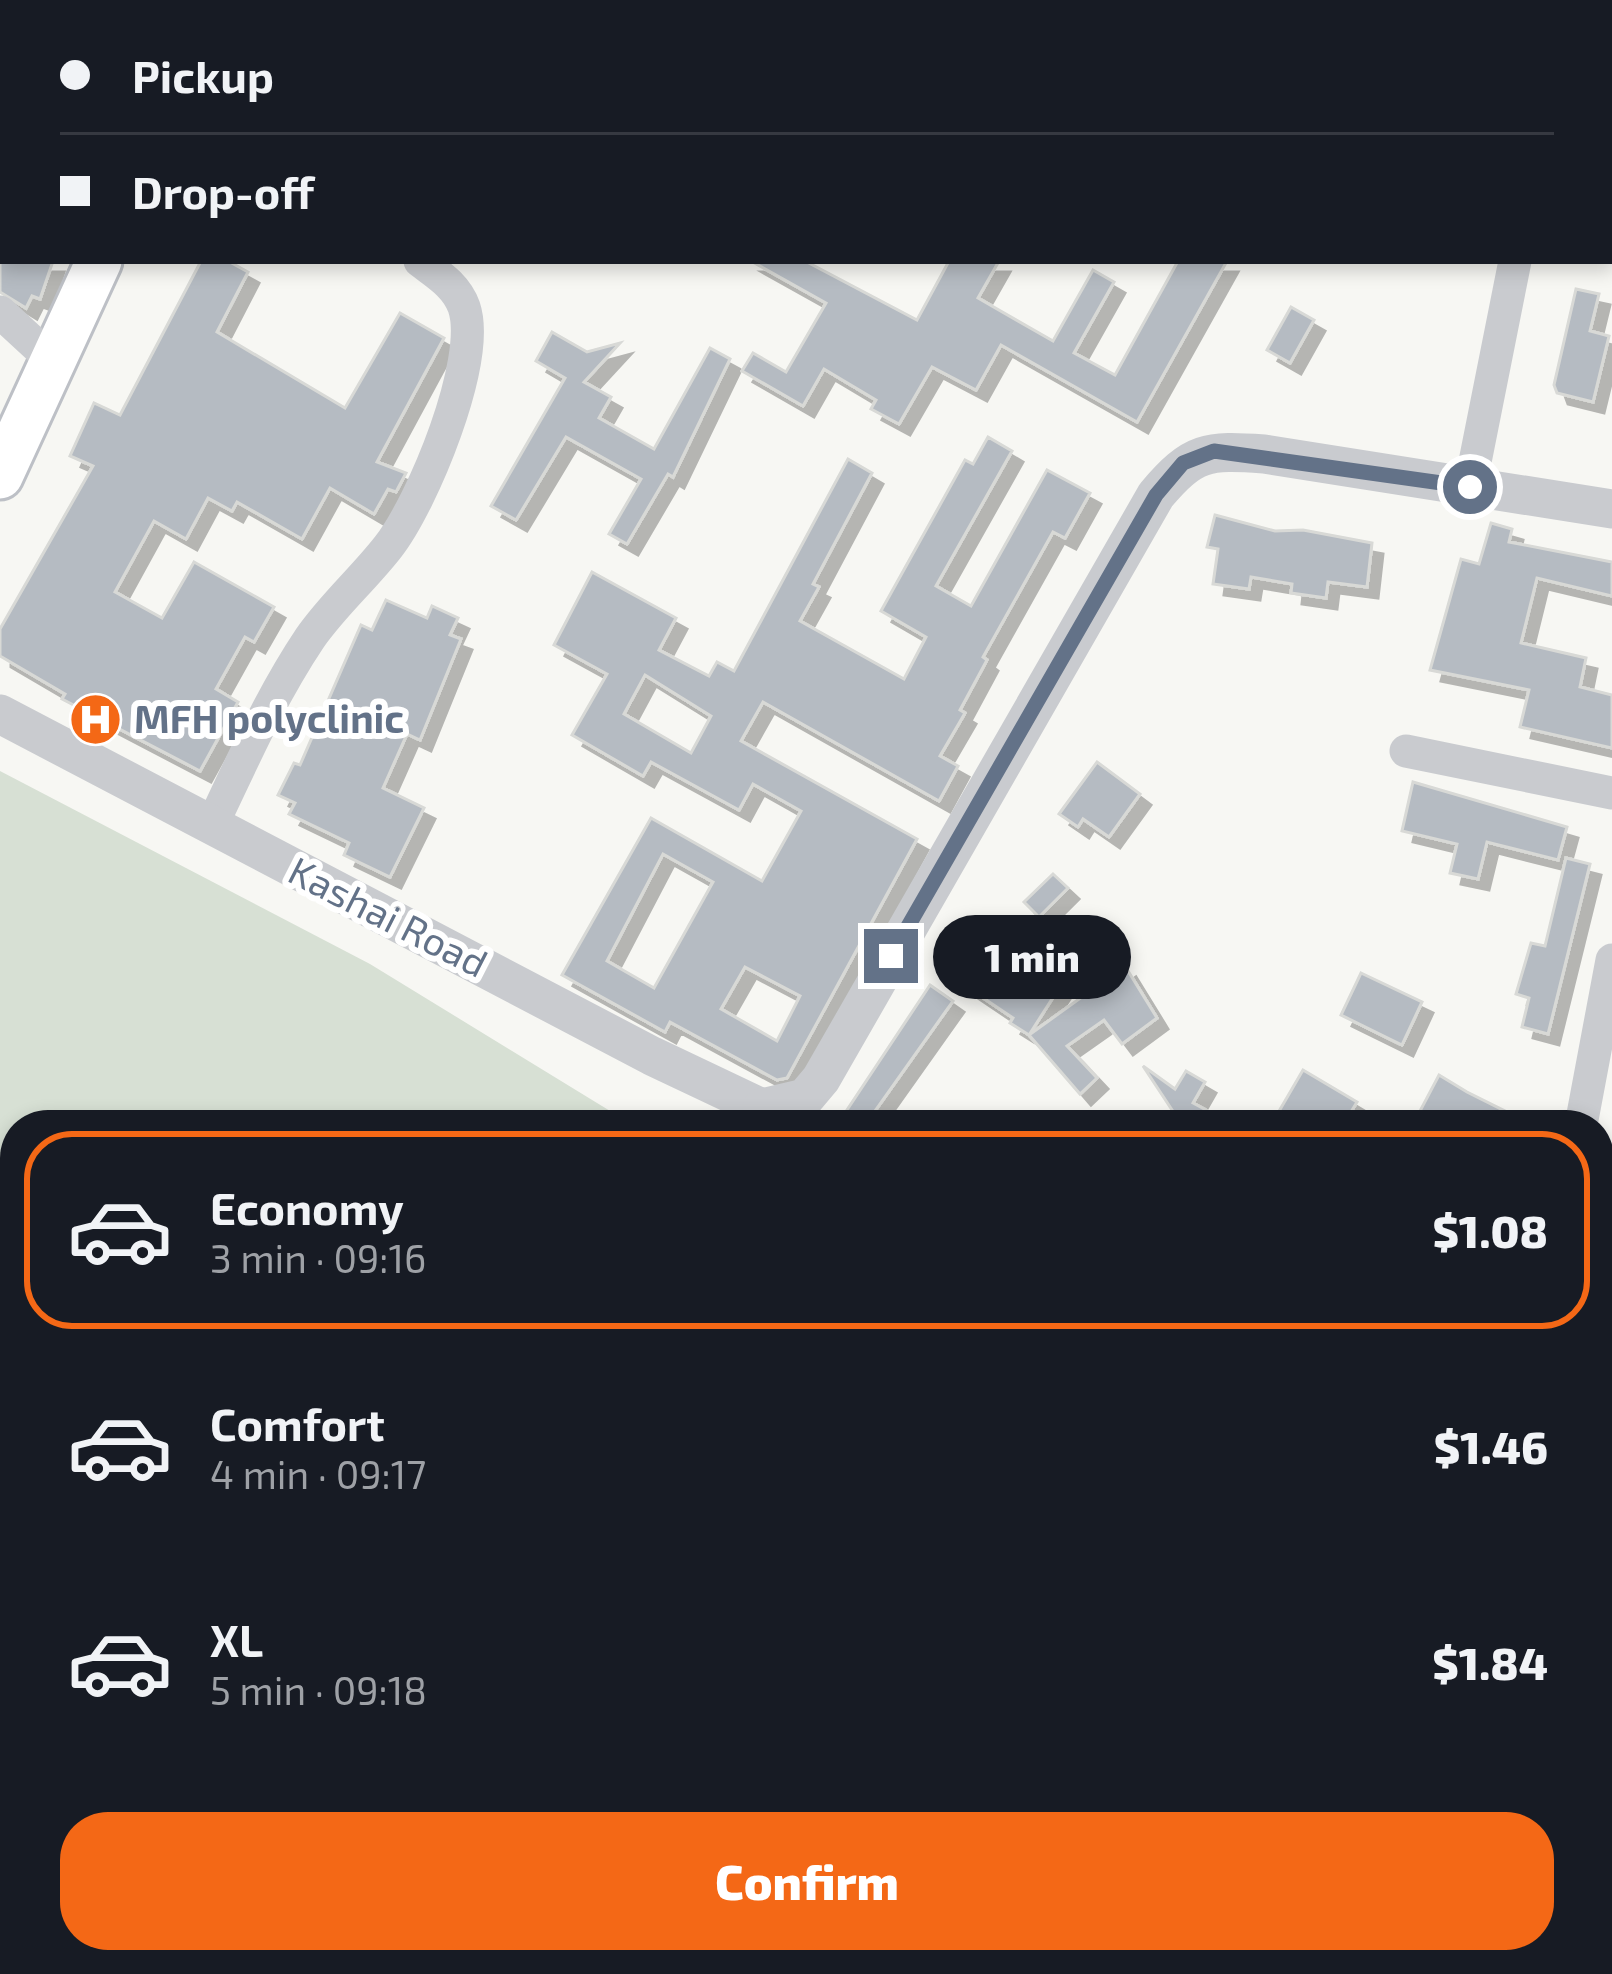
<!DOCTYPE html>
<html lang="en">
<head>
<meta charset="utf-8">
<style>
  :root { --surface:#171b24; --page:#20242c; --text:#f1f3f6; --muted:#9ea1a6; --line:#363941; --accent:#f46816 }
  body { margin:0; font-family:"Exo 2",sans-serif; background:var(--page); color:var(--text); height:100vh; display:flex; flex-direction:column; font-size:45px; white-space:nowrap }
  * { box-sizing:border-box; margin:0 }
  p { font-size:39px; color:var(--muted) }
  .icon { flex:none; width:66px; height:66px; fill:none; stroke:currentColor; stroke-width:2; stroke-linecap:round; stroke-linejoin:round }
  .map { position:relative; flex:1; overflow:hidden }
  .sheet { position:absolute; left:0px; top:1110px; width:1614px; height:864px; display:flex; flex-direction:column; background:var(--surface); border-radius:48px 48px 0 0; box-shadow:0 6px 18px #0003 }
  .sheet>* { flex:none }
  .guide { position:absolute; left:0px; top:0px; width:1614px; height:264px; box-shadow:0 6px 18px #0003; display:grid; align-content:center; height:264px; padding:0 60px; background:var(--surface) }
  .end { position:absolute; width:54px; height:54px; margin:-27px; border:15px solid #637288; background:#fff; box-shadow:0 0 0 6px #fff }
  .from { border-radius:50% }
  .bubble { position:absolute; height:84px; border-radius:42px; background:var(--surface); box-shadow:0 6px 18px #0003; font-size:39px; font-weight:800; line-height:84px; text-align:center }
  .guide b { display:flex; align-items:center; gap:42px; height:114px; font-size:45px }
  .guide b+b { border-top:3px solid var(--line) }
  .guide i { width:30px; height:30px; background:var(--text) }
  ul { padding:21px 0 0; list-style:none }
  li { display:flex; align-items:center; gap:36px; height:198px; margin:0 24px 18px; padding:0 36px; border:6px solid transparent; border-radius:48px }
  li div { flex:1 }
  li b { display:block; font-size:45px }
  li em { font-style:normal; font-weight:800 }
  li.active { border-color:var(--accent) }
  li>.icon { width:108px; height:108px; stroke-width:1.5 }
  .primary-button { display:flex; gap:24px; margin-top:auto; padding:24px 60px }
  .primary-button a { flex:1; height:138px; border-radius:48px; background:var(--accent); color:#fff; font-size:48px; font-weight:800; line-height:138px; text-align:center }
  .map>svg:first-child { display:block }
  .built { fill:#e7e8e7 }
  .green { fill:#d7e0d4 }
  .building { fill:#b5bbc2; stroke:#d8d9d6; stroke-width:3; fill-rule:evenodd; filter:url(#shadow) }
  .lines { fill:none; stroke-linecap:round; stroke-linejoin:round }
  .secondary-casing { stroke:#bdc0c6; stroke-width:51 }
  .minor { stroke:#c9cbcf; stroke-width:33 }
  .tertiary { stroke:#c9cbcf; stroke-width:39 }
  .secondary { stroke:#fff; stroke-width:45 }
  .route { stroke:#637288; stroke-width:15 }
  .labels { text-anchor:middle; stroke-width:12; stroke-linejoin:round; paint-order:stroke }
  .poi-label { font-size:39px; font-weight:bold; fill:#637288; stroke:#fff; text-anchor:start }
  .street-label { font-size:39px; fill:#637288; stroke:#fff }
</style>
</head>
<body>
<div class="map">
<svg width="1612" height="1974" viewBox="0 0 1612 1974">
  <defs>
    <filter id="shadow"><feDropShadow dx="11" dy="11" stdDeviation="0" flood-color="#0004"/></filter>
  </defs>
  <rect width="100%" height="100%" fill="#f7f7f3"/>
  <g class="built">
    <path d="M15 1480V1711L0 1689V1493Z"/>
    <path d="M0 1789 15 1841V1915L0 1923Z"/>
    <path d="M67 1959H680L682 1974H70Z"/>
  </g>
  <path class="green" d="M0 771 370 964 633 1125H15V1222L0 1203Z"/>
  <g class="building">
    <path d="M0 261H53L40 299 32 296 26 308 0 292Z"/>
    <path d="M201 261H228L248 272 217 332 345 408 400 313 444 338 377 462 406 473 396 492 388 489 374 514 330 488 302 539 237 502 232 511 208 498 186 539 154 521 115 592 162 618 194 562 274 607 254 642 245 637 216 689 238 702 200 771 62 699 65 694 0 656V629L93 466 70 456 94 403 120 415Z"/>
    <path d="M751 261H805L917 320 949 261H999L978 298 1053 341 1093 270 1114 282 1074 353 1115 375 1178 261H1227L1137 422 1001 345 976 390 932 367 899 424 871 409 876 400 824 369 803 406 742 371 753 353 786 372 826 303Z"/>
    <path d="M1576 289 1599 294 1590 331 1609 336 1593 402 1557 393 1554 385Z"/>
    <path d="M1291 307 1314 320 1290 363 1267 350Z"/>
    <path d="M552 332 587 352 620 343 584 382 611 397 599 418 654 449 710 348 730 359 673 477 668 474 627 544 609 534 641 479 566 437 516 520 491 506 565 378 536 361Z"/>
    <path d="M988 437 1012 451 936 586 971 606 1047 470 1090 493 1065 538 1053 532 983 657 987 660 960 710 965 713 940 756 958 766 939 801 763 702 741 741 917 839 787 1078 777 1080 670 1022 665 1032 562 975 651 818 762 881 801 811 753 784 739 810 651 762 643 776 572 735 607 674 554 645 592 572 676 618 659 650 709 676 717 662 734 671 848 459 872 473 813 584 819 587 800 621 904 679 926 637 881 611 965 460 973 464ZM645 675 711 716 691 753 624 714ZM663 854 713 882 654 988 607 961ZM745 967 800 996 777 1041 721 1009Z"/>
    <path d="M1215 515 1275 531 1303 530 1372 543 1367 587 1328 582 1326 598 1291 593 1292 584 1251 577 1249 589 1213 584 1218 549 1207 547Z"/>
    <path d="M1491 523 1512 529 1509 542 1612 562V596L1537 578 1521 643 1586 658 1580 687 1612 695V748L1520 727 1529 690 1430 670 1461 559 1479 564Z"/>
    <path d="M386 600 427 618 432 606 458 618 450 635 461 639 420 740 407 734 383 788 424 808 390 877 344 855 349 843 289 814 295 803 278 795 294 763 300 765 361 625 372 630Z"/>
    <path d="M1097 762 1140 794 1109 837 1083 819 1078 827 1059 814Z"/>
    <path d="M1413 782 1567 827 1558 860 1487 842 1478 879 1450 873 1457 844 1402 831Z"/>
    <path d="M1566 858 1590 864 1548 1034 1522 1027 1529 998 1516 994 1531 943 1545 946Z"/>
    <path d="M1053 874 1068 888 1039 917 1024 902Z"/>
    <path d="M984 939 1059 988 1029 1035 1010 1023 1013 1018 961 983Z"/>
    <path d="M1125 966 1157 1018 1122 1044 1104 1020 1067 1046 1097 1078 1080 1094 1029 1035Z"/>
    <path d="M1361 973 1422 1002 1402 1045 1341 1015Z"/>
    <path d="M930 985 953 1001 865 1125H837Z"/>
    <path d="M1143 1066 1175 1089 1186 1071 1205 1082 1193 1103 1206 1110 1198 1125H1182Z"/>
    <path d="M1303 1070 1357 1102 1343 1125H1271Z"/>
    <path d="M1439 1075 1467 1092 1533 1125H1447L1420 1111Z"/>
  </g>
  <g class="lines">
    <defs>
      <g id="secondary">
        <path d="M230 3 232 0"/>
        <path d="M0 476 99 261"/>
      </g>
    </defs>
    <use href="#secondary" class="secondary-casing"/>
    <g class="minor">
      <path d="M1573 3V0"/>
      <path d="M1611 215H1612"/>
      <path d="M0 312 51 359"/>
      <path d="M1470 487 1515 261"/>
      <path d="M1406 751 1612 793"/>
      <path d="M212 825C242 762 271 696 310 638 333 605 363 579 388 547 422 504 482 360 464 307 456 285 437 274 420 261"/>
      <path d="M1581 1125 1612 960"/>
      <path d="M0 1243 15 1263"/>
      <path d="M1599 1794 1612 1767"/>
      <path d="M1599 1913H1612"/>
    </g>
    <g class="tertiary">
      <path d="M0 714 652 1056 762 1108 767 1125"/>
      <path d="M762 1108 805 1098 821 1079 1156 495C1193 451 1207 450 1264 454L1612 509"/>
      <path d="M1228 1974 1244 1959"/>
    </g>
    <use href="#secondary" class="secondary"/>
  </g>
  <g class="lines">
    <path class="route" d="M891 956 1156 495 1183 463 1214 451 1470 487"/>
  </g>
  <defs>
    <symbol id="hospital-disc" viewBox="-11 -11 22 22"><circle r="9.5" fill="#f46816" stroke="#fff"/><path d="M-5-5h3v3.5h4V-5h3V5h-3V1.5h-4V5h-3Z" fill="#fff"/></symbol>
  </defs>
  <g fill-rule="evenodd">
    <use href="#hospital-disc" x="66" y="690" width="59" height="59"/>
  </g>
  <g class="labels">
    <g class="poi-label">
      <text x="134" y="733">MFH polyclinic</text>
    </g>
    <g class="street-label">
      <text transform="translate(388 917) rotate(27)" y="14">Kashai Road</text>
    </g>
  </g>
</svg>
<i class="end from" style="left:1470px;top:487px"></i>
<i class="end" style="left:891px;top:956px"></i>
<div class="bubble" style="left:933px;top:915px;width:198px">1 min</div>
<div class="guide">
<b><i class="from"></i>Pickup</b>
<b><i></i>Drop-off</b>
</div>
<section class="sheet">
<ul>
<li class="active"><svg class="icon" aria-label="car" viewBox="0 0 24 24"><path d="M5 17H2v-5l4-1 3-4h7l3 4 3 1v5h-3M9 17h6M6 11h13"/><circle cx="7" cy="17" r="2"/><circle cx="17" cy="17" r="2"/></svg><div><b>Economy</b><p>3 min · 09:16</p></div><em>$1.08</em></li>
<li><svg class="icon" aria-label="car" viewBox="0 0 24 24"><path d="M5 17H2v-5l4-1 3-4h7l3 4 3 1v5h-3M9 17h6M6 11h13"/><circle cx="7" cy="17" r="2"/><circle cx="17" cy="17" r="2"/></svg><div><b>Comfort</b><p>4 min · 09:17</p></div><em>$1.46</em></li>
<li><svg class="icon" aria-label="car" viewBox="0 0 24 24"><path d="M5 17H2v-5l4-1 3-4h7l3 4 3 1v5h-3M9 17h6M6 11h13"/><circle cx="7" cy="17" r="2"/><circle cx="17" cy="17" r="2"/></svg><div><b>XL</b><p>5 min · 09:18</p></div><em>$1.84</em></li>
</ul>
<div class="primary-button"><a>Confirm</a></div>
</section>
</div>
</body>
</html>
